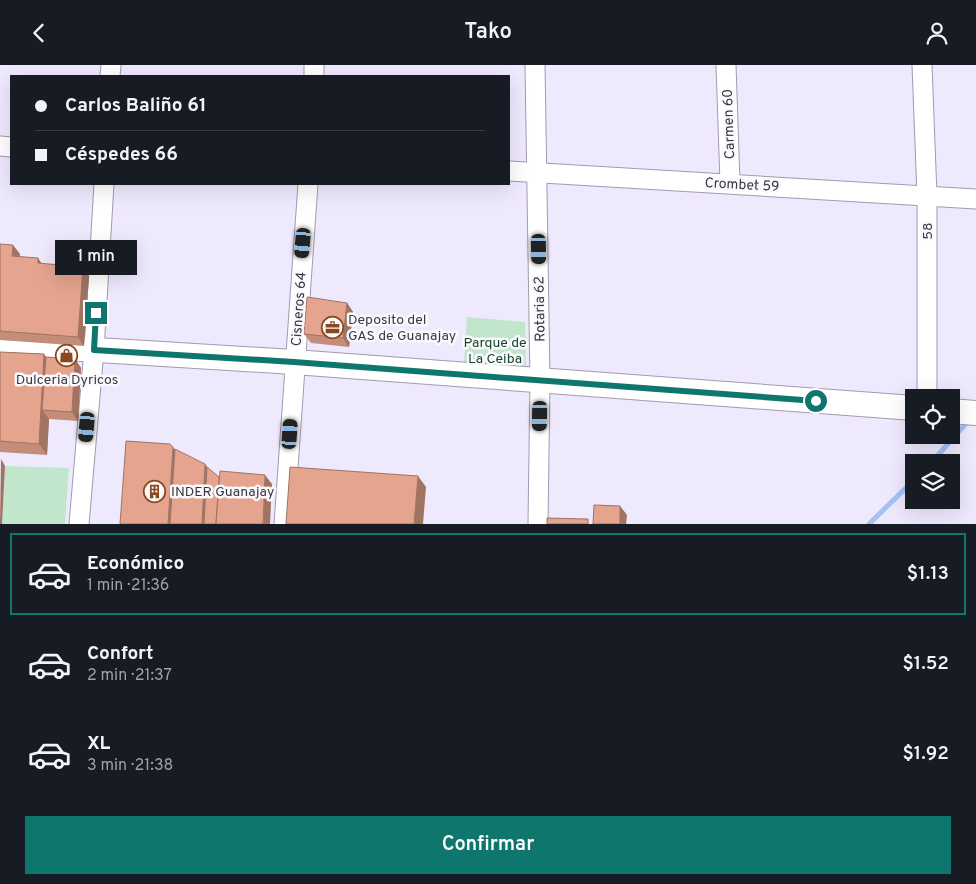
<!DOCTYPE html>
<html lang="es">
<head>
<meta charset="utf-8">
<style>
  :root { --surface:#171b24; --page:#242831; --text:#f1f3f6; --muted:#9ea1a6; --line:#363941; --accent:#0f766e }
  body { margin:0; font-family:Overpass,sans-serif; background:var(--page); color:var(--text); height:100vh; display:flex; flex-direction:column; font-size:19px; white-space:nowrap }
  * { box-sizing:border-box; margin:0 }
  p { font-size:16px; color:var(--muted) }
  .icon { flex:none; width:28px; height:28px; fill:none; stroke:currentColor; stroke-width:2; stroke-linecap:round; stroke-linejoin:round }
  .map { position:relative; height:459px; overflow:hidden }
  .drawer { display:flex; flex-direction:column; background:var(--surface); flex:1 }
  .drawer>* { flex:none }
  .hud { position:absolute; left:10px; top:10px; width:500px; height:110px; border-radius:0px; box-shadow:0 5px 20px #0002; display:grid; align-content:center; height:110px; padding:0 25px; background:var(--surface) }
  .tools { position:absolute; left:905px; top:324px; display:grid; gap:10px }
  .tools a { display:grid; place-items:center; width:55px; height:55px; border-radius:0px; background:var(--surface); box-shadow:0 5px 20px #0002; font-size:25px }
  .end { position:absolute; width:22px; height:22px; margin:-11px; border:6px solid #0f766e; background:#fff; box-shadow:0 0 0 2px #fff }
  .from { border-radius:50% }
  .bubble { position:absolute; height:35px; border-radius:0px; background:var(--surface); box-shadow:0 5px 20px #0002; font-size:16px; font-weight:600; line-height:35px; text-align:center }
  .car { position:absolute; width:15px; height:30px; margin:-15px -8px; border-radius:6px; box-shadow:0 0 4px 1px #0007; background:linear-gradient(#222 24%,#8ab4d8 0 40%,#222 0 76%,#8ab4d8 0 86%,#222 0) }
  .hud b { display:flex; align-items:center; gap:18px; height:48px; font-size:19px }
  .hud b+b { border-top:1px solid var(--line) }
  .hud i { width:12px; height:12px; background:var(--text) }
  ul { padding:9px 0 0; list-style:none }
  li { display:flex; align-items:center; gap:15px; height:82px; margin:0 10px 8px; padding:0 15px; border:2px solid transparent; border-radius:0px }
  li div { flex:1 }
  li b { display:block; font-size:19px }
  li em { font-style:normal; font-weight:600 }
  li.selected { border-color:var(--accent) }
  li>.icon { width:45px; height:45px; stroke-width:1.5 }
  .cta { display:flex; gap:10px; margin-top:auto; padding:10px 25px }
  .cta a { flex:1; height:58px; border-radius:0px; background:var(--accent); color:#fff; font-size:20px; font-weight:600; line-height:58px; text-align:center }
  header { display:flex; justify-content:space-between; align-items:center; height:65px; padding:0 25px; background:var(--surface); font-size:22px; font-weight:600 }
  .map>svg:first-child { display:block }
  .green { fill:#c1e6cc }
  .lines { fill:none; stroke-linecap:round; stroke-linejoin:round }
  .stream { stroke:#a5c1f7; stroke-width:5 }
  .minor-casing { stroke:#a19ab1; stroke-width:21 }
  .major-casing { stroke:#a19ab1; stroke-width:26 }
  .minor { stroke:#fff; stroke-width:19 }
  .major { stroke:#fff; stroke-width:24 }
  .wall { fill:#c48d7a }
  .shaded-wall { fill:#a07363 }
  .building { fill:#e4a48e; stroke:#a07363 }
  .route { stroke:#0f766e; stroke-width:6 }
  .labels { text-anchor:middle; stroke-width:5; stroke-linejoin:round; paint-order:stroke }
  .street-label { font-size:14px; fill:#3a3740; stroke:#faf9fe }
  .poi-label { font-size:14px; fill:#3a3740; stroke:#faf9fe; text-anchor:start }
  .park-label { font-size:14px; fill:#18452b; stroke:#faf9fe }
</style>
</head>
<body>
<header><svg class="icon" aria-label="back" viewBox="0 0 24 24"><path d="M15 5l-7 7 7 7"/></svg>Tako<svg class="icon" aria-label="person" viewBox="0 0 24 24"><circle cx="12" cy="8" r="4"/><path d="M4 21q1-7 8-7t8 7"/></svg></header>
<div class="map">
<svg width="976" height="459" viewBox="0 0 976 459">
  <rect width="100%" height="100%" fill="#efe9fd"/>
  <g class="green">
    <path d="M467 252 525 257 526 318 463 314Z"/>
    <path d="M5 401 69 403 65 459H2Z"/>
  </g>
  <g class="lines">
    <g class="stream">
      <path d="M931 398 969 355"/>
      <path d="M869 459 914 415"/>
    </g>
    <defs>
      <g id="minor">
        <path d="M535 0 540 315 538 459"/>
        <path d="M726 0 730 118"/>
        <path d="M922 0 927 131V332"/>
        <path d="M110 11 111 0"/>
        <path d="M314 11V0"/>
        <path d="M0 81 11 82"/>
        <path d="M509 106 976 134"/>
        <path d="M79 459 94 285 104 119"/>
        <path d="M284 459 308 119"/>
      </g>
      <g id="major">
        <path d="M0 279 294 297 914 343"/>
        <path d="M951 346 976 348"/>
      </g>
    </defs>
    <use href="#minor" class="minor-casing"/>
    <use href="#major" class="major-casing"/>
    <use href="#minor" class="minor"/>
    <use href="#major" class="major"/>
  </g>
  <g class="wall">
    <path d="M0 179 20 189 19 191 42 199 83 202 89 211 84 281 0 275Z"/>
    <path d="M347 238 353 247 349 282 311 278 304 269Z"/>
    <path d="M0 287 44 289 46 292 75 294 81 303 78 356 49 354 47 390 0 387Z"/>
  </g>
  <g class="shaded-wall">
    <path d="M13 180 20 189 19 200 12 191Z"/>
    <path d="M38 193 44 202 38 198Z"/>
    <path d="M83 202 89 211 84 281 78 272Z"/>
    <path d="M347 238 353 247 349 282 343 273Z"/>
    <path d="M44 289 52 301 42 345 49 354 47 390 39 379Z"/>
    <path d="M75 294 81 303 78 356 72 347Z"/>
    <path d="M173 382 181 393 177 459H168Z"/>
    <path d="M1 394 5 401 2 459H0Z"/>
    <path d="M205 399 212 408 208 459H202Z"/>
    <path d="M265 410 272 419 270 459H263Z"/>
    <path d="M418 411 426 422 423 459H414Z"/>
    <path d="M620 441 627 450 626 459H620Z"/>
  </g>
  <g class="building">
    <path d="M0 179 13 180 12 191 38 193V198L83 202 78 272 0 266Z"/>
    <path d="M307 232 347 238 343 273 304 269Z"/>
    <path d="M0 287 44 289 39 379 0 376Z"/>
    <path d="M46 292 75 294 72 347 42 345Z"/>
    <path d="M126 376 170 379 173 382 168 459H120Z"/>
    <path d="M175 384 205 399 202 459H170Z"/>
    <path d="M207 402 219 412 216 459H204Z"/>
    <path d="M290 402 418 411 414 459H286Z"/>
    <path d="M220 406 265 410 263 459H216Z"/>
    <path d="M594 440 620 441V459H593Z"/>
    <path d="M547 453 588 454V459H547Z"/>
  </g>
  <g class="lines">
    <path class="route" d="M96 248 94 285 294 297 816 336"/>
  </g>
  <defs>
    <symbol id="office-ring" viewBox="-11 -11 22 22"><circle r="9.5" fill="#faf9fe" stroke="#8c481c" stroke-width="1.5"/><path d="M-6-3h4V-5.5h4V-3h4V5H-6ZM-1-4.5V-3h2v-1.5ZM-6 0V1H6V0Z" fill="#8c481c"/></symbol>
    <symbol id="shop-ring" viewBox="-11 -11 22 22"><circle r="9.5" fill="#faf9fe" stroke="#8c481c" stroke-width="1.5"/><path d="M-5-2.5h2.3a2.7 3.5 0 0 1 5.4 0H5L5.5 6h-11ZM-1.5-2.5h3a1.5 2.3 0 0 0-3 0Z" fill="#8c481c"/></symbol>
    <symbol id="building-ring" viewBox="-11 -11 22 22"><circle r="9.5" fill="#faf9fe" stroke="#8c481c" stroke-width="1.5"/><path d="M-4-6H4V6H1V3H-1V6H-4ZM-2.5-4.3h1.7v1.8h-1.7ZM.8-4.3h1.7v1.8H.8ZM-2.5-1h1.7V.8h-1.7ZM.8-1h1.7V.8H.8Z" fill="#8c481c"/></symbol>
  </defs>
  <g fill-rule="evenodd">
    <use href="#office-ring" x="320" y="250" width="25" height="25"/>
    <use href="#shop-ring" x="54" y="278" width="25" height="25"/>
    <use href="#building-ring" x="142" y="414" width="25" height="25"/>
  </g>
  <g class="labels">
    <g class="street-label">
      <text transform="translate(728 59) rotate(-92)" y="5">Carmen 60</text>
      <text transform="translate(742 119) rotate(3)" y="5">Crombet 59</text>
      <text transform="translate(927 166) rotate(-90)" y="5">58</text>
      <text transform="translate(298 244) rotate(-86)" y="5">Cisneros 64</text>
      <text transform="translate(539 244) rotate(-91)" y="5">Rotaria 62</text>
    </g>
    <g class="poi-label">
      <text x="348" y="259">Deposito del<tspan x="348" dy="16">GAS de Guanajay</tspan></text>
      <text x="67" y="319" text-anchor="middle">Dulceria Dyricos</text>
      <text x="171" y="431">INDER Guanajay</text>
    </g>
    <g class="park-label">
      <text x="495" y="282">Parque de<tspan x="495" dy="16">La Ceiba</tspan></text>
    </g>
  </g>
</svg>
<div class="tools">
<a><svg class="icon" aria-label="locate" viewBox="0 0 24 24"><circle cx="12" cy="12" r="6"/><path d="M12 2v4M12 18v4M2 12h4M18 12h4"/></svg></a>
<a><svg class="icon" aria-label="layers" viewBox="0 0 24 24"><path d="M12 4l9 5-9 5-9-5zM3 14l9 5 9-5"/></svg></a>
</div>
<i class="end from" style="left:816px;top:336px"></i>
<i class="end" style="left:96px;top:248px"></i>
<div class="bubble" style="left:55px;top:175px;width:82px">1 min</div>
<i class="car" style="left:303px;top:178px;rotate:185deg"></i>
<i class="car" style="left:539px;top:184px;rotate:179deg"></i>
<i class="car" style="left:540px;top:351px;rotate:181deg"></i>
<i class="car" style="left:87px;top:362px;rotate:185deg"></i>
<i class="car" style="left:290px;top:369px;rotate:4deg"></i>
<div class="hud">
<b><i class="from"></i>Carlos Baliño 61</b>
<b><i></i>Céspedes 66</b>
</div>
</div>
<section class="drawer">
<ul>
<li class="selected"><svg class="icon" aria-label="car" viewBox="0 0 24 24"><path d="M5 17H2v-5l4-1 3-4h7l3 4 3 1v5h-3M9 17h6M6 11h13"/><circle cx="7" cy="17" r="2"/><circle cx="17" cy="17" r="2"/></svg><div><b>Económico</b><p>1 min · 21:36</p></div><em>$1.13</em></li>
<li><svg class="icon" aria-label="car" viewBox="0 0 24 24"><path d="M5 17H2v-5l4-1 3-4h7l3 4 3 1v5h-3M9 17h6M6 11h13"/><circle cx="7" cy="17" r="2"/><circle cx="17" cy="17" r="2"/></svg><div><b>Confort</b><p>2 min · 21:37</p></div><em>$1.52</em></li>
<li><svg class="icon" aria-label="car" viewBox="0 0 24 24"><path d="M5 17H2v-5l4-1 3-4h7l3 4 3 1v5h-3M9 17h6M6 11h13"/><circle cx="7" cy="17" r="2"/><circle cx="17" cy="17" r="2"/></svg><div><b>XL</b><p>3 min · 21:38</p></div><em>$1.92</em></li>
</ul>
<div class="cta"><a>Confirmar</a></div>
</section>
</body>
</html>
